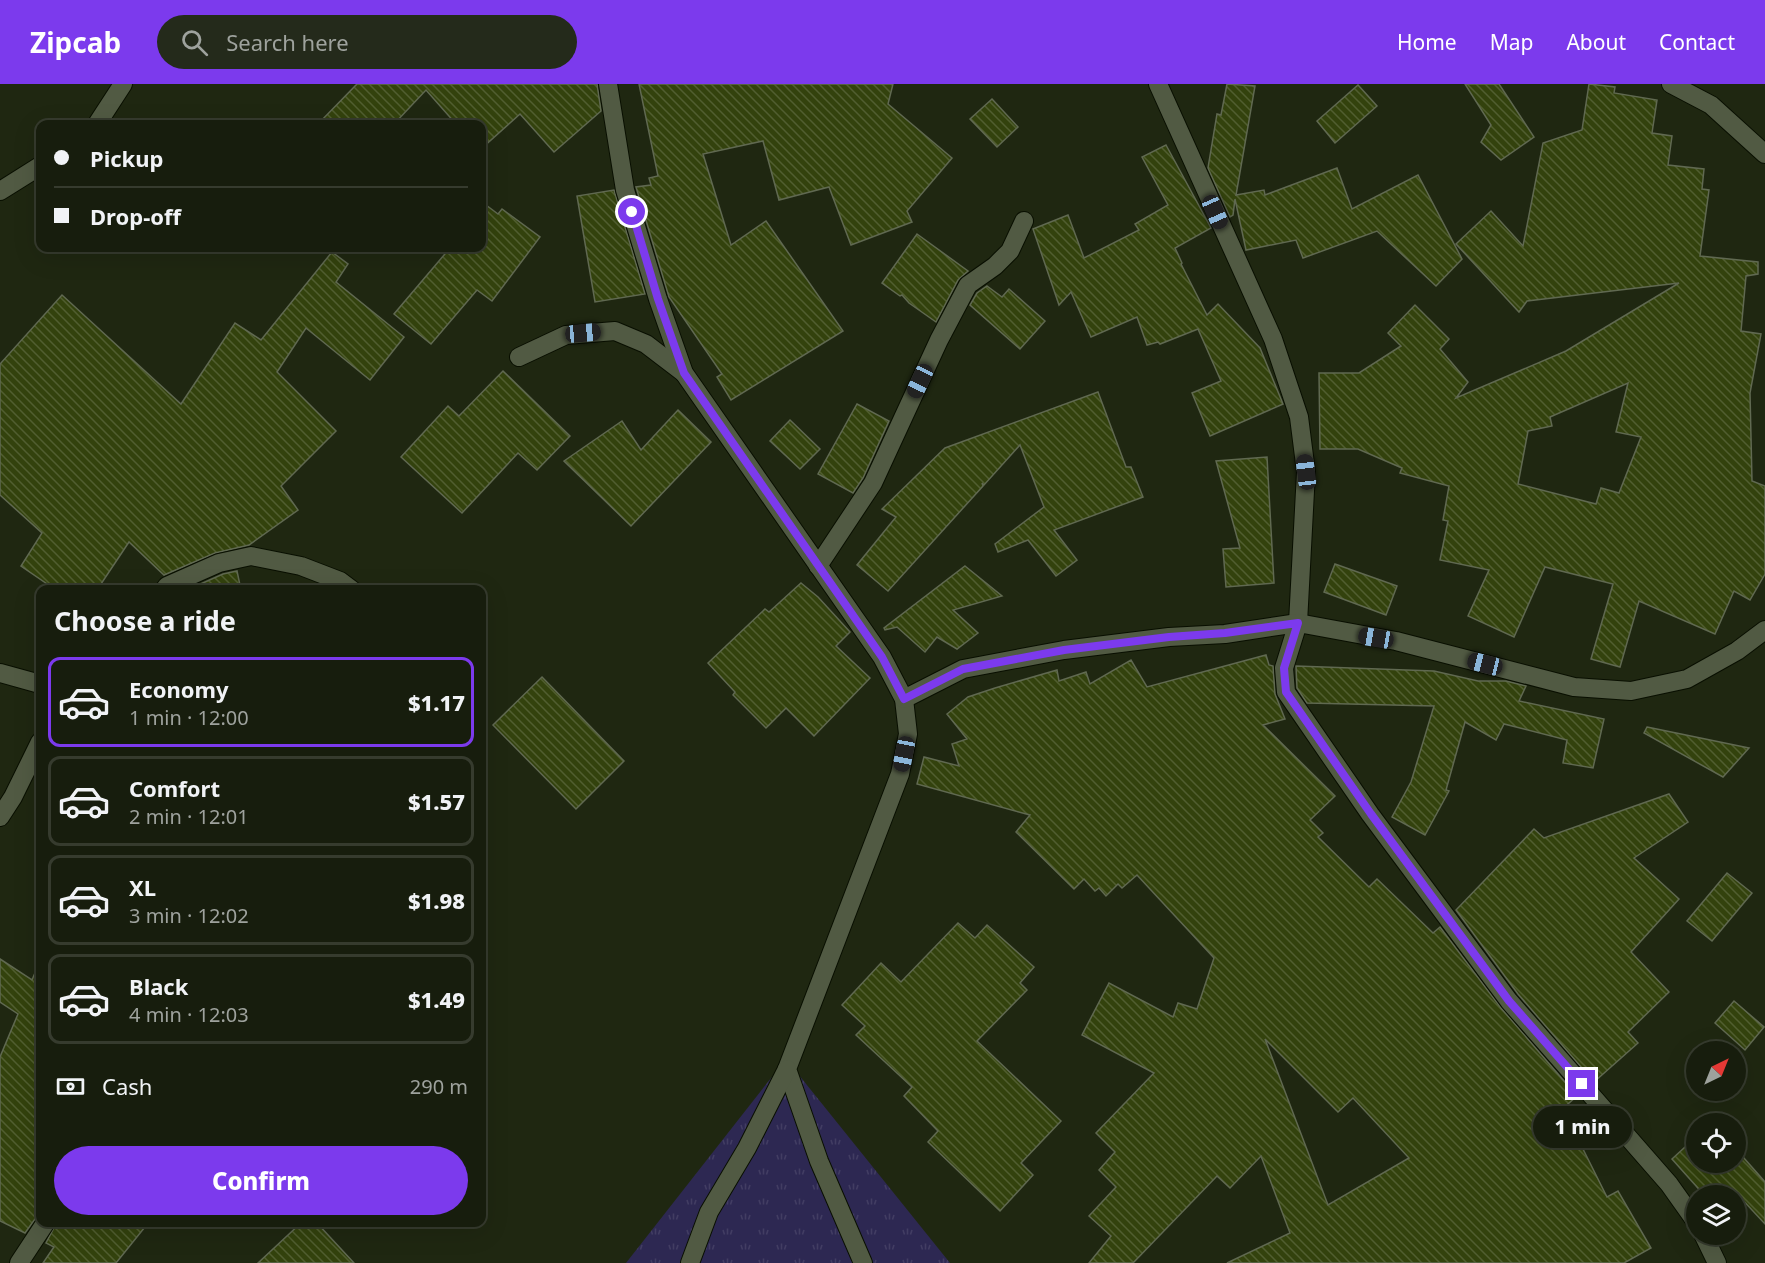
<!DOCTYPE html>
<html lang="en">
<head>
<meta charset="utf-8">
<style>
  :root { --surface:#171d0d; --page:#242a1b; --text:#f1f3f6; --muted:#9ea29d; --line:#363b2e; --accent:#7c3aed }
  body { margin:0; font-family:"Noto Sans",sans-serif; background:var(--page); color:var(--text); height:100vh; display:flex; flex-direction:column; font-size:22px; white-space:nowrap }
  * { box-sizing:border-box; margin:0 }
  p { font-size:20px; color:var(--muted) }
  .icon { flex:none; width:33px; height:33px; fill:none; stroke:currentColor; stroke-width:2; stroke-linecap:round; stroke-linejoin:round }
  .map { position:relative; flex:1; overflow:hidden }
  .side { position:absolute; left:36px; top:501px; width:450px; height:642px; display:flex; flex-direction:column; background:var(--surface); border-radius:12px; box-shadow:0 6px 24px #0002,0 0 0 2px var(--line) }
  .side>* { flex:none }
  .guide { position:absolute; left:36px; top:36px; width:450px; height:132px; border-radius:12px; box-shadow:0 6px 24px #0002,0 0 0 2px var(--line); display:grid; align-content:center; height:132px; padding:0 18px; background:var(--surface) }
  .needle { width:39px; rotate:43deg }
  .controls { position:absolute; left:1686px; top:957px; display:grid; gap:12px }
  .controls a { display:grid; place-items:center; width:60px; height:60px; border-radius:50%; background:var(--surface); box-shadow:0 6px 24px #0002,0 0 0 2px var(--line); font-size:30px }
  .end { position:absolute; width:27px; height:27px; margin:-14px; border:8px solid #7c3aed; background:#fff; box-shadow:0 0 0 3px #fff }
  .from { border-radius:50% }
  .bubble { position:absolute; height:42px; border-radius:21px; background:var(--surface); box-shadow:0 6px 24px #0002,0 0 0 2px var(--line); font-size:20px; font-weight:800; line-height:42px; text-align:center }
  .car { position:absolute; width:18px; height:36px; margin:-18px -9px; border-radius:8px; box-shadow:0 0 4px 2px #0007; background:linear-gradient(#222 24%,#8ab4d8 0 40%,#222 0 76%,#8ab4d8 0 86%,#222 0) }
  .guide b { display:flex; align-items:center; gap:21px; height:57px; font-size:22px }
  .guide b+b { border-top:2px solid var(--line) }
  .guide i { width:15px; height:15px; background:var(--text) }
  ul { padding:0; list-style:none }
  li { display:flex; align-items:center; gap:18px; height:90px; margin:0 12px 9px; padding:0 6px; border:3px solid var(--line); border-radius:12px }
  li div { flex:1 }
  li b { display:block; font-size:22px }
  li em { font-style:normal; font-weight:800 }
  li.on { border-color:var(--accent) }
  li>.icon { width:54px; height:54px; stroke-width:1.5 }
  h2 { padding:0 18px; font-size:27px; line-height:72px }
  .pay { display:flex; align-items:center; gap:15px; height:66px; padding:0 18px; font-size:22px }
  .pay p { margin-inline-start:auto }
  .button { display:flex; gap:12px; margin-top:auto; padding:12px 18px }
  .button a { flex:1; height:69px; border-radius:36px; background:var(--accent); color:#fff; font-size:24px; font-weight:800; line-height:69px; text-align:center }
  header { display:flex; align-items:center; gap:36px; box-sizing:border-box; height:84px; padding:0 30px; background:var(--accent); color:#fff }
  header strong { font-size:28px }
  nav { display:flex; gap:33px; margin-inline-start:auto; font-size:21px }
  .search { width:420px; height:54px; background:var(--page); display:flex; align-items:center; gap:15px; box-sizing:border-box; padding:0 21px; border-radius:33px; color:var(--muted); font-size:22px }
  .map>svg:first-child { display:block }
  .park { fill:url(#park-tufts) }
  .building { fill:url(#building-back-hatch); stroke:#606951; stroke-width:1.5; fill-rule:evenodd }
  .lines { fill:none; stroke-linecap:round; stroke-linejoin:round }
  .minor-casing { stroke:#090f00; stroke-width:20 }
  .minor { stroke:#515a43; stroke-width:18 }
  .route { stroke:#7c3aed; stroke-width:8 }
</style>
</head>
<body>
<header>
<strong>Zipcab</strong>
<div class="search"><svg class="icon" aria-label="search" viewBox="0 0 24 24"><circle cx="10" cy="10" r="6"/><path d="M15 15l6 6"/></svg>Search here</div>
<nav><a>Home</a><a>Map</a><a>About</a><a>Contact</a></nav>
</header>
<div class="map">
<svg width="1765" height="1179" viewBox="0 0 1765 1179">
  <defs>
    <pattern id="park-tufts" width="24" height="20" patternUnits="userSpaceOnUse" patternTransform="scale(1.5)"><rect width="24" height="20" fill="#2d2852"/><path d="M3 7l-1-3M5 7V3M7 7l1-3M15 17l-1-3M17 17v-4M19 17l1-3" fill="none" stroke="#423d63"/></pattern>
    <pattern id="building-back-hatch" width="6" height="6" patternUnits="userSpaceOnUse" patternTransform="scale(1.5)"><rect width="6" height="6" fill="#33420d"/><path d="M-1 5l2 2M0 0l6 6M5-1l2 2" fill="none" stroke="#515e30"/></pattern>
  </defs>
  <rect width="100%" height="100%" fill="#1f2711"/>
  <path class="park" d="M786 975 950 1179H626Z"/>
  <g class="building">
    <path d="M357 0H597L601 27 554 68 520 30 482 64V40H456L426 6 394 40H318Z"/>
    <path d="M639 0H893L888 20 952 74 907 127 912 138 851 161 829 103 779 116 763 57 703 70 731 161 766 137 843 247 731 316 717 293 722 290 669 213 636 103 651 101 649 94 658 92Z"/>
    <path d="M1227 0 1255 2 1236 111 1264 106 1265 111 1337 84 1352 125 1418 91 1462 175 1436 202 1377 147 1303 174 1296 156 1246 166 1235 115 1233 131 1230 133 1208 84 1217 30 1221 31Z"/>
    <path d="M1465 0H1499L1534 53 1501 76 1481 58 1491 41Z"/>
    <path d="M1589 0 1615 3 1614 9 1657 16 1652 49 1672 52 1668 81 1704 85 1702 105 1709 106 1700 172 1758 178V190L1746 192 1741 247 1761 250 1750 309 1752 397 1765 402V490L1750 516 1734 507 1715 550 1639 517 1620 583 1591 575 1613 500 1545 483 1514 553 1468 532 1489 486 1440 476 1448 437 1443 436 1449 402 1400 389 1402 384 1358 365H1320L1319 289H1359L1401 262 1388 249 1415 221 1449 255 1440 265 1468 298 1456 314 1566 267 1679 199 1527 217 1519 228 1456 160 1491 127 1523 162 1543 59 1582 46ZM1628 299 1616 348 1641 353 1619 409 1601 404 1596 420 1518 400 1528 347 1552 342 1550 333Z"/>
    <path d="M1358 1 1377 22 1335 59 1317 37Z"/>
    <path d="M992 15 1018 43 997 63 970 35Z"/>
    <path d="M1166 61 1211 144 1175 164 1182 179 1181 180 1207 231 1218 220 1260 264 1283 320 1210 352 1192 309 1221 297 1198 245 1160 260 1158 258 1147 261 1137 233 1091 253 1071 208 1059 221 1033 145 1068 131 1084 174 1139 146 1135 140 1168 121 1142 73Z"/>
    <path d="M614 106 645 210 595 218 577 112Z"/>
    <path d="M482 118 498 130 502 125 540 153 492 217 477 206 431 260 394 230 450 164H482Z"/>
    <path d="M917 150 968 187 958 196 936 238 909 219 902 211 900 212 882 199Z"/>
    <path d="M332 168 348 180 336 198 404 253 370 296 306 244 277 288 336 347 281 402 298 426 249 461 215 469 164 491 129 458 97 506H56L21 482 42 449 0 411V280L62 211 181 320 235 239 261 256Z"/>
    <path d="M987 202 1002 213 1009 205 1045 237 1020 265 970 221 977 209Z"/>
    <path d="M503 287 570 352 537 386 518 369 462 429 401 373 448 322 459 332Z"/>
    <path d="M1098 308 1126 383H1131L1143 413 1054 446 1077 476 1056 492 1028 456 998 468 995 460 1044 423 1020 361 984 401 982 399 983 402 888 507 857 481 896 433 882 425 945 364Z"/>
    <path d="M857 320 889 337 863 394 853 409 818 390Z"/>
    <path d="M678 326 711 358 631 442 564 377 622 337 641 366Z"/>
    <path d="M790 336 820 365 800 385 770 357Z"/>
    <path d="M1267 373 1274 499 1226 503 1223 465 1240 464 1216 377Z"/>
    <path d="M1335 480 1397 502 1386 531 1324 508Z"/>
    <path d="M965 482 1002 512 953 526 978 549 957 565 937 553 925 568 897 543 885 546 884 544Z"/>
    <path d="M237 487 241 506H187L223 490Z"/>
    <path d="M801 499 818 513 850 548 836 562 870 594 814 652 786 624 766 644 733 611 735 608 708 579 765 525 769 528Z"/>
    <path d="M1266 571 1269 581 1273 582 1275 610 1285 635 1263 641 1335 712 1310 736 1323 749 1318 753 1369 803 1377 795 1433 849 1440 843 1501 924 1577 1012 1568 1020 1574 1029 1567 1033 1607 1113 1618 1107 1651 1164 1624 1179H1227L1290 1149 1261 1072 1230 1104 1217 1092 1133 1179H1089L1111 1152 1089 1132 1116 1103 1099 1086 1115 1068 1096 1049 1154 989 1082 951 1109 899 1173 933 1178 919 1197 925 1214 874 1137 791 1122 804 1118 800 1106 812 1099 804 1095 807 1084 795 1074 805 1016 748 1030 731 917 700 924 673 959 682 952 660 967 655 947 630 968 613 995 604 1057 586 1059 597 1086 588 1090 600 1131 576 1147 603ZM1265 955 1338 1028 1353 1014 1409 1074 1328 1121Z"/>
    <path d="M1296 582 1434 587 1478 597H1506L1526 602 1519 617 1604 635 1593 684 1563 679 1567 656 1504 640 1496 656 1465 638 1446 706 1449 707 1425 751 1392 733 1411 698 1434 622 1307 619 1297 604Z"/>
    <path d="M542 593 624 677 576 725 493 641Z"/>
    <path d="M1647 643 1749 664 1723 693 1644 649Z"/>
    <path d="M1669 710 1688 738 1634 774 1679 815 1631 868 1669 908 1628 948 1638 959 1594 998 1518 910 1456 826 1534 745 1544 754Z"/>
    <path d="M1727 789 1752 809 1712 857 1687 837Z"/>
    <path d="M958 839 975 854 987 841 1034 883 1020 899 1027 906 977 957 1061 1037 1021 1079 1033 1091 1000 1127 928 1058 938 1047 904 1012 912 1003 856 951 865 942 842 921 881 879 901 898Z"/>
    <path d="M0 875 32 896 40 877V1128L25 1149 0 1137V973L18 930 0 918Z"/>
    <path d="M1734 917 1764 943 1745 966 1715 939Z"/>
    <path d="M1696 1053V1078H1736V1065L1765 1098V1140L1739 1112H1705L1672 1075Z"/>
    <path d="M57 1138H149L116 1179H43L54 1163 46 1159Z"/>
    <path d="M302 1138H316L354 1179H258Z"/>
  </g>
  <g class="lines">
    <defs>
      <g id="minor">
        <path d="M608 0 625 106 658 215 684 289 882 573 904 615 908 650 900 690 787 985 819 1077 863 1179"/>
        <path d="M1158 0 1273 255 1299 333 1306 388 1298 539 1284 584 1286 608 1370 730 1509 917 1669 1100 1696 1138"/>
        <path d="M1671 0 1711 21 1765 70"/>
        <path d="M97 40 123 0"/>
        <path d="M0 107 40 82"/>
        <path d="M519 273 566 251 615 247 646 260 684 289"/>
        <path d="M818 482 873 399 939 256 968 201 995 182 1010 167 1024 137"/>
        <path d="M164 506 167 502 219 479 251 472 301 482 340 497 352 506"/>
        <path d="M0 589 40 600"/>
        <path d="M904 615 963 585 1064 566 1169 553 1225 550 1298 539 1396 557 1574 603 1631 607 1687 595 1737 567 1765 546"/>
        <path d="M0 733 13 713 40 658"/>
        <path d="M1703 1150 1717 1179"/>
        <path d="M19 1179 46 1138"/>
        <path d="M690 1179 709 1128 747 1064 787 985"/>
      </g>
    </defs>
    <use href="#minor" class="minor-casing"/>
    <use href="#minor" class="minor"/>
  </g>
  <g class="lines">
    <path class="route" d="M632 128 658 215 684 289 882 573 904 615 963 585 1064 566 1169 553 1225 549 1298 539 1284 584 1286 608 1371 730 1509 917 1582 1000"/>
  </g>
</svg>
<div class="controls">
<a><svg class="needle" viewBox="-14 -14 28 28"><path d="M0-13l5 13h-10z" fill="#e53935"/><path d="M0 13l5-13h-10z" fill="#9ea29d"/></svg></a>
<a><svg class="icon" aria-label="locate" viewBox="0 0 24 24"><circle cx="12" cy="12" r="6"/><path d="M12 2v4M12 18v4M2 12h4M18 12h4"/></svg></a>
<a><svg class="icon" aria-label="layers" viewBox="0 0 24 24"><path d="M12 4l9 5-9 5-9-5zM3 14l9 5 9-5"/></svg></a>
</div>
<i class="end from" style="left:632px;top:128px"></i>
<i class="end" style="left:1582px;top:1000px"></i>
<div class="bubble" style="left:1533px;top:1022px;width:99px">1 min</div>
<i class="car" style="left:1215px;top:128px;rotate:156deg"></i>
<i class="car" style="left:583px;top:249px;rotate:85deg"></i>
<i class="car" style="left:920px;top:297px;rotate:205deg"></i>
<i class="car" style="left:1306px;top:388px;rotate:353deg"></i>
<i class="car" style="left:1376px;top:554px;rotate:280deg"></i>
<i class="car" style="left:1485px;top:580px;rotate:284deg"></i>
<i class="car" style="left:904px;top:670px;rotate:191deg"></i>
<div class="guide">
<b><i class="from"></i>Pickup</b>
<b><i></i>Drop-off</b>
</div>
<section class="side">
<h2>Choose a ride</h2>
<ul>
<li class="on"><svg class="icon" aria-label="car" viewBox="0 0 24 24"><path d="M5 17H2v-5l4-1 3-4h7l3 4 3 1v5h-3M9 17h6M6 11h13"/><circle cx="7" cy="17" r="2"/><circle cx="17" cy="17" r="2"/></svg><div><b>Economy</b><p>1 min · 12:00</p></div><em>$1.17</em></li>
<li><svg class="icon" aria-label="car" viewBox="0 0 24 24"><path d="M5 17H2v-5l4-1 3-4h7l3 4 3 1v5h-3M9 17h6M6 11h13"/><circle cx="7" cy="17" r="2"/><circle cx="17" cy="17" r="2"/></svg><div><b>Comfort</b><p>2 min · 12:01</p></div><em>$1.57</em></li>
<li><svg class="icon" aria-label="car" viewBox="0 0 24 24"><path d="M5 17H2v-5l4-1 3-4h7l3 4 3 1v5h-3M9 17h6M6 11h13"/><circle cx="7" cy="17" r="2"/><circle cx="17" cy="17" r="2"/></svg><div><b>XL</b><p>3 min · 12:02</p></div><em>$1.98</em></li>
<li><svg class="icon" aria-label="car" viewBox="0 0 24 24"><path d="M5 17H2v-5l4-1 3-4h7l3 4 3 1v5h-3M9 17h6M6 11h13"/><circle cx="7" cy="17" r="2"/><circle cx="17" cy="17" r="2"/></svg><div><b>Black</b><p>4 min · 12:03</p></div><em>$1.49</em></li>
</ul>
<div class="pay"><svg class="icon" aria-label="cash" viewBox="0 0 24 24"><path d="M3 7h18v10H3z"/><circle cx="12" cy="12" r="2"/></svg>Cash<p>290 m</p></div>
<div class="button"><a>Confirm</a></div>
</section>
</div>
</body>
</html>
